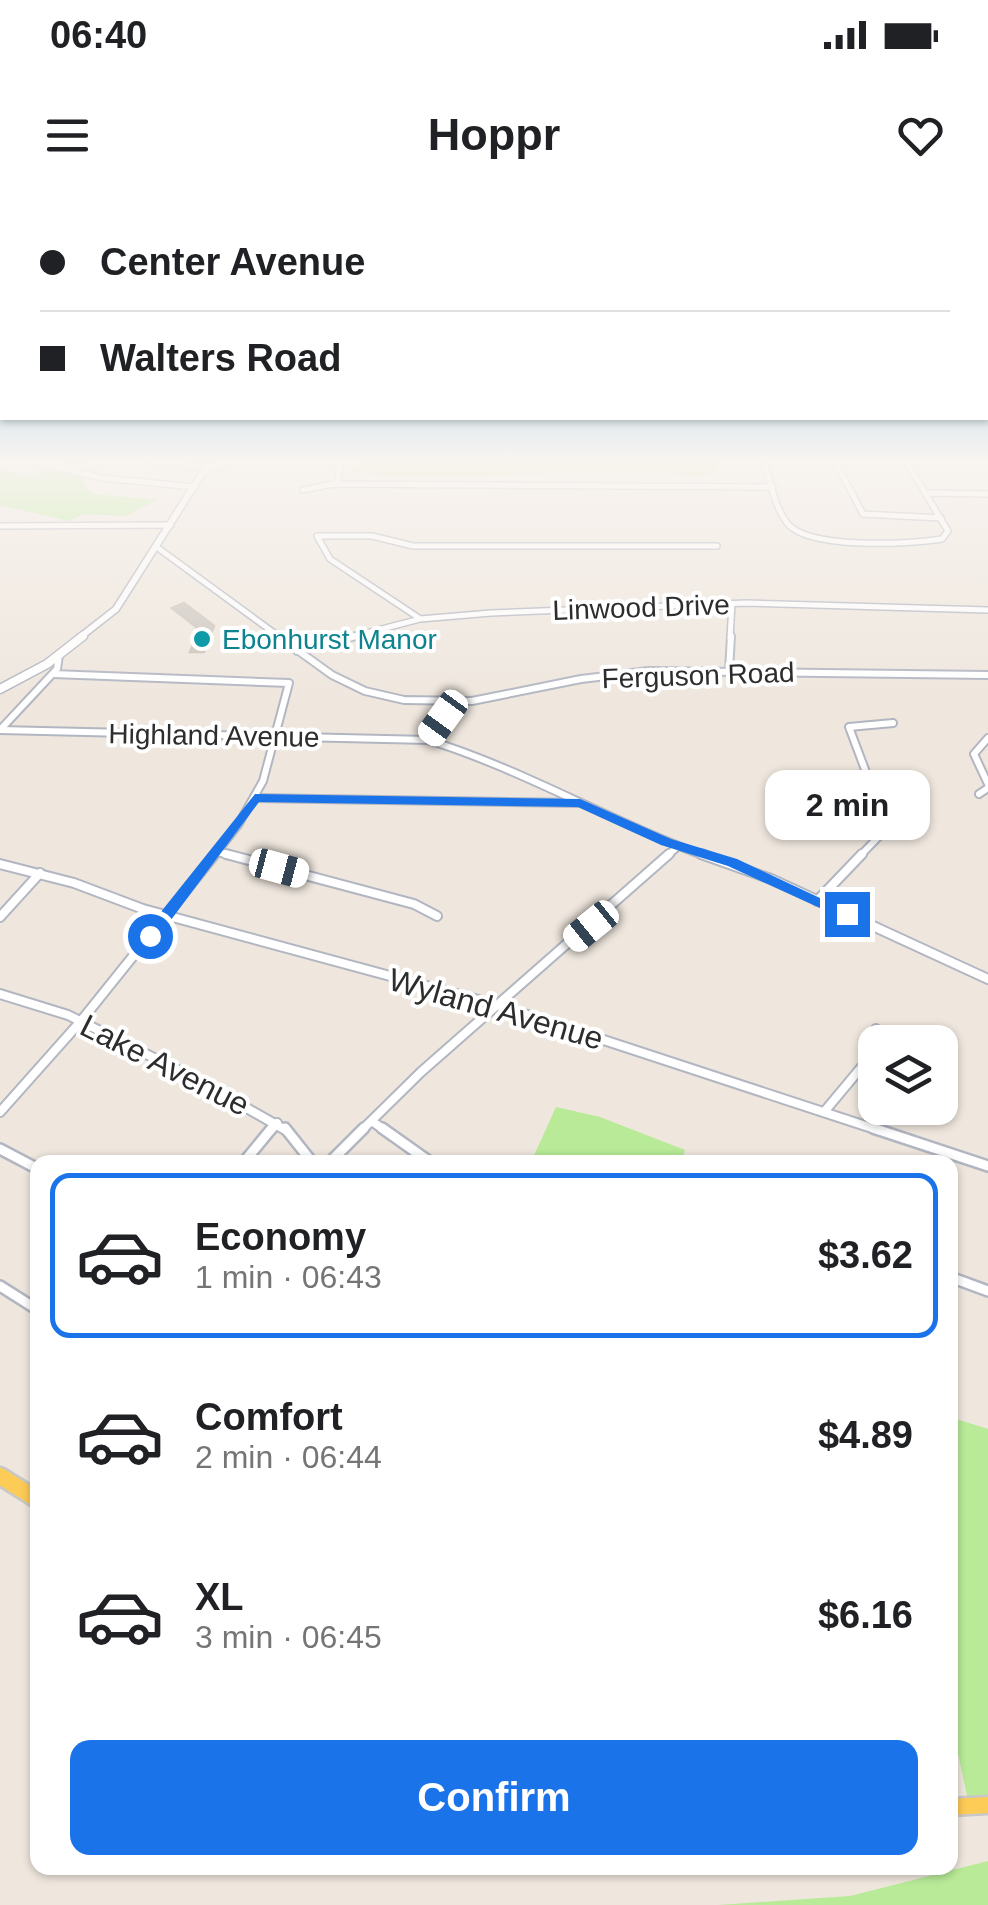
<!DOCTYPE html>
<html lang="en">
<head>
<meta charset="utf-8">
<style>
  :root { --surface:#fff; --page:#f2f2f2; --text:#202124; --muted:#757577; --line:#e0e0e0; --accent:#1a73e8 }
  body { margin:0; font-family:Arial,sans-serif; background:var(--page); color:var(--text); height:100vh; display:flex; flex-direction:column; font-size:38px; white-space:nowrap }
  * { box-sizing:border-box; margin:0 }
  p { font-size:32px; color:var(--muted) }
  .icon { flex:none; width:55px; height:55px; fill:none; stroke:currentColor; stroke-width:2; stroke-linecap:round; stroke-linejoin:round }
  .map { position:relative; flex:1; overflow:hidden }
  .drawer { position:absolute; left:30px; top:955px; width:928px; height:720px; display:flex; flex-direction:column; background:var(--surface); border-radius:20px; box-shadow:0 2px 8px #0004 }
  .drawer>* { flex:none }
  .banner { position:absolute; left:0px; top:0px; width:990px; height:220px; box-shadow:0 2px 8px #0004; display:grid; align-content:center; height:220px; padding:0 40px; background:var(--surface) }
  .fabs { position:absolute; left:858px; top:825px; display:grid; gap:20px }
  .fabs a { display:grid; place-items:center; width:100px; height:100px; border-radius:20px; background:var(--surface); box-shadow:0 2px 8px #0004; font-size:50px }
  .end { position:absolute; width:45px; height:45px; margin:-22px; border:12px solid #1a73e8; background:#fff; box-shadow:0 0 0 5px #fff }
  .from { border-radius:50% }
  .bubble { position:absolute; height:70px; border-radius:20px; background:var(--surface); box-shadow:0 2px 8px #0004; font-size:32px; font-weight:600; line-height:70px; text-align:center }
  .car { position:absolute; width:30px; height:60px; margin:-30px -15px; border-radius:12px; box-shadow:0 0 8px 2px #0007; background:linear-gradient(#fff 24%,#345 0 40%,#fff 0 76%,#345 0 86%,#fff 0) }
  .banner b { display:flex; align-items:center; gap:35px; height:95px; font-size:38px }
  .banner b+b { border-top:2px solid var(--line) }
  .banner i { width:25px; height:25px; background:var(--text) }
  ul { padding:18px 0 0; list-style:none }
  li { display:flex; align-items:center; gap:30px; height:165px; margin:0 20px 15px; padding:0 20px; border:5px solid transparent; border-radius:20px }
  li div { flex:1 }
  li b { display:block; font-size:38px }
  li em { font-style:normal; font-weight:600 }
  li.active { border-color:var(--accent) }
  li>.icon { width:90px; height:90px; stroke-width:1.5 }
  .action { display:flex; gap:20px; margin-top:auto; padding:20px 40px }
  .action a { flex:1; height:115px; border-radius:20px; background:var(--accent); color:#fff; font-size:40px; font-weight:600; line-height:115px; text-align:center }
  .status { display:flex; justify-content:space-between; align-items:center; height:70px; padding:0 50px; background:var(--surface); direction:ltr }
  .status svg { height:28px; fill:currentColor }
  header { display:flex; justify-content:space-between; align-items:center; height:130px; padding:0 40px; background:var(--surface); font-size:45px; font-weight:600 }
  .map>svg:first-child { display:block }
  .green { fill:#b8ea97 }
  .building { fill:#cbc5bd; stroke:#cbc3b7; stroke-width:2.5 }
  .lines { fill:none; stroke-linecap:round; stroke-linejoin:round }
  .minor-far3-casing { stroke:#b2b6c1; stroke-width:8 }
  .minor-far2-casing { stroke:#b2b6c1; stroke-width:10 }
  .minor-far1-casing { stroke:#b2b6c1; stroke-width:12 }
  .minor-casing { stroke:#b2b6c1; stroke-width:14 }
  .tertiary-far1-casing { stroke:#b2b6c1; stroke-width:8 }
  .tertiary-casing { stroke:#b2b6c1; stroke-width:10 }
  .secondary-far1-casing { stroke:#b2b6c1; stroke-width:9 }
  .secondary-casing { stroke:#b2b6c1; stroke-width:11 }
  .primary-casing { stroke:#c8c8c8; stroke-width:21 }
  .minor-far3 { stroke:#fff; stroke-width:5 }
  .minor-far2 { stroke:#fff; stroke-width:6 }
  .minor-far1 { stroke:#fff; stroke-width:8 }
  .minor { stroke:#fff; stroke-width:9 }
  .tertiary-far1 { stroke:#fff; stroke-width:5 }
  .tertiary { stroke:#fff; stroke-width:6 }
  .secondary-far1 { stroke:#fff; stroke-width:6 }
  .secondary { stroke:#fff; stroke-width:8 }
  .primary { stroke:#fdcc56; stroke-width:16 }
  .route { fill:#1a73e8 }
  .culture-dot { fill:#0f9aa8; stroke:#fff; stroke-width:4 }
  .labels { text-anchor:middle; stroke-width:8; stroke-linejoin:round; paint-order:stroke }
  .far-street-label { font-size:28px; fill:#2d2d2d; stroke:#fff }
  .far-culture-label { font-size:28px; fill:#0d838f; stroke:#fff; text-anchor:start }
  .street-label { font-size:32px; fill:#2d2d2d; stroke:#fff }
</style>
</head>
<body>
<div class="status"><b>06:40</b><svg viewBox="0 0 49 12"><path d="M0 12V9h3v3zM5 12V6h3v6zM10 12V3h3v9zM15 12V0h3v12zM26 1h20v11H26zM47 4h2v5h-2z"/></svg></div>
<header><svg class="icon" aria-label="menu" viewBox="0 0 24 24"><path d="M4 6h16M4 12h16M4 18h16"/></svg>Hoppr<svg class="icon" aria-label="heart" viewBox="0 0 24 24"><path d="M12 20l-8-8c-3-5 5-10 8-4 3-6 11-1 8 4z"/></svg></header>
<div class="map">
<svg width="988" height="1705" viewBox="0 0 988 1705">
  <rect width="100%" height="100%" fill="#efe7de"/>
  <g class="green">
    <path d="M37 263 87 276 83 284 94 294 157 300 126 316 83 314 69 321 0 305V270L39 278 40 273 30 267Z"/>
    <path d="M365 263H717L718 266 713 273 695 277 660 271 393 277 352 271Z"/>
    <path d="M556 907 600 917 685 950 681 962H531Z"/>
    <path d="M950 1217 988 1229V1605H969L950 1516Z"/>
    <path d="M988 1661V1705H718L850 1696Z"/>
  </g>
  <path class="building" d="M184 403 214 426 204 452H190L198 433H204L172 408Z"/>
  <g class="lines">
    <defs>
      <g id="minor-far3">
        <path d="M53 263 77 268 96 263"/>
        <path d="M154 263 211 267"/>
        <path d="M764 263C771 282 774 306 787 323 808 350 910 344 942 339L948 331 907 263"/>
        <path d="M836 263 863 314 941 318"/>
        <path d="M337 284 340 263"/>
        <path d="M303 290 333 284 773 287"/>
        <path d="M926 293 988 294"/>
        <path d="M0 326 171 325"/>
        <path d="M419 418 330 359 317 336H372L413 346H717"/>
        <path d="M347 438 420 419 491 413 746 403 988 410"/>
        <path d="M730 438 732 404"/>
      </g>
      <g id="minor-far2">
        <path d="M297 451 356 436"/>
        <path d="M729 471 731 436"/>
        <path d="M53 474 289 483 263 581 238 625 213 657"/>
        <path d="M0 530 428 540C525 570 612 623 708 657"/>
        <path d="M0 530 57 469 59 455"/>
        <path d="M988 538 974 554 988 584"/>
        <path d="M428 540 451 503"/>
        <path d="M979 594 988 588"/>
        <path d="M255 598 580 603"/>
        <path d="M218 652 236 657"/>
        <path d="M666 657 678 646"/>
        <path d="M859 657 887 628 849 527 893 523"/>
      </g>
      <g id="minor-far1">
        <path d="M226 654 414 704 437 716"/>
        <path d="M701 654 771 679 988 779"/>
        <path d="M0 664 74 683 143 709 497 805 881 931"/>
        <path d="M817 701 862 654"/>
        <path d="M0 717 40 673"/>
        <path d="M0 794 68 815 196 879 287 931"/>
        <path d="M876 829 880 842"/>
        <path d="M0 912 81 821 215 654"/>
        <path d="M824 912 875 851"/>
        <path d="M373 922 386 931"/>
        <path d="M270 931 277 923"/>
        <path d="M361 931 421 872 669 654"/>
      </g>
      <g id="minor">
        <path d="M285 928 312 962"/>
        <path d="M382 928 430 962"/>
        <path d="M873 928 988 966"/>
        <path d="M0 949 38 969"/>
        <path d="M244 962 272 928"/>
        <path d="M330 962 364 928"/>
        <path d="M950 1077 988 1091"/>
        <path d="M0 1086 38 1110"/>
      </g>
      <g id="tertiary-far1">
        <path d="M36 263 103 278 194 287"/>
        <path d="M158 348 281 438"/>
      </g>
      <path id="tertiary" d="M278 436 332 475 365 491 404 500 472 501 581 479 649 471 988 475"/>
      <path id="secondary-far1" d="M79 438 116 409 201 275 211 267 227 263"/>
      <path id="secondary" d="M0 489 47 464 83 436"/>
      <g id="primary">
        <path d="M0 1276 38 1300"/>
        <path d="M950 1607 988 1605"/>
      </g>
    </defs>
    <use href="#minor-far3" class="minor-far3-casing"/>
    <use href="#minor-far2" class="minor-far2-casing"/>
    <use href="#minor-far1" class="minor-far1-casing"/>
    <use href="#minor" class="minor-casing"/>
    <use href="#tertiary-far1" class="tertiary-far1-casing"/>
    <use href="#tertiary" class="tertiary-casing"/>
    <use href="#secondary-far1" class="secondary-far1-casing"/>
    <use href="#secondary" class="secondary-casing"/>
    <use href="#primary" class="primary-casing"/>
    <use href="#minor-far3" class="minor-far3"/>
    <use href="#minor-far2" class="minor-far2"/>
    <use href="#minor-far1" class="minor-far1"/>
    <use href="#minor" class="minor"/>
    <use href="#tertiary-far1" class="tertiary-far1"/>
    <use href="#tertiary" class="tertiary"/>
    <use href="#secondary-far1" class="secondary-far1"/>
    <use href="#secondary" class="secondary"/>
    <use href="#primary" class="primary"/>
  </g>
  <linearGradient id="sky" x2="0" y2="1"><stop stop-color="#75c4ef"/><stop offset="0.52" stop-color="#f8f4f0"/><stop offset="1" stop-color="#f8f4f0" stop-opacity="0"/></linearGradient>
  <rect width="988" height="501" fill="url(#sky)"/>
  <path class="route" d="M255 594 580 599 671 639 737 659 854 714 842 718 728 666 661 645 578 607 259 602 156 740H145V732Z"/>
  <circle class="culture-dot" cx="202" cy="439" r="10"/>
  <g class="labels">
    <g class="far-street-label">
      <text transform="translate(641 407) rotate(-2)" y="10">Linwood Drive</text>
      <text transform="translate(698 475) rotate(-2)" y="10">Ferguson Road</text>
      <text transform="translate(214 535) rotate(1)" y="10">Highland Avenue</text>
    </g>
    <g class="far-culture-label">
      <text x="222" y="449">Ebonhurst Manor</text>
    </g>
    <g class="street-label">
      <text transform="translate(496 809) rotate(16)" y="11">Wyland Avenue</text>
      <text transform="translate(165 865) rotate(27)" y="11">Lake Avenue</text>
    </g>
  </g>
</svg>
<div class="fabs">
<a><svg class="icon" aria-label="layers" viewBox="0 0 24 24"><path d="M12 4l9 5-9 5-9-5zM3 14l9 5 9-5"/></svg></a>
</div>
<i class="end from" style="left:150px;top:736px"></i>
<i class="end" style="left:847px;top:714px"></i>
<div class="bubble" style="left:765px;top:570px;width:165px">2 min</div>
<i class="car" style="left:443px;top:518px;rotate:216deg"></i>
<i class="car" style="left:279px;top:668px;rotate:105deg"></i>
<i class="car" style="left:591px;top:726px;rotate:231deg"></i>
<div class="banner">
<b><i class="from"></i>Center Avenue</b>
<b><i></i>Walters Road</b>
</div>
<section class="drawer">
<ul>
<li class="active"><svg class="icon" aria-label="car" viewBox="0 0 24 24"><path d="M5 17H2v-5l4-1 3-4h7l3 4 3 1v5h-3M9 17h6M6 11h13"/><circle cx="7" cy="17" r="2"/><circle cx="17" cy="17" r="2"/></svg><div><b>Economy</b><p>1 min · 06:43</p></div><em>$3.62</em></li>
<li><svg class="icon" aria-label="car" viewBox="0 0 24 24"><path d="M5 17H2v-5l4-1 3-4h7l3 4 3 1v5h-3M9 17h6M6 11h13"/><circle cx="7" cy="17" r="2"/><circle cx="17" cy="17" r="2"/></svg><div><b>Comfort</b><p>2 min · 06:44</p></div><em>$4.89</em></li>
<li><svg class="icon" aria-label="car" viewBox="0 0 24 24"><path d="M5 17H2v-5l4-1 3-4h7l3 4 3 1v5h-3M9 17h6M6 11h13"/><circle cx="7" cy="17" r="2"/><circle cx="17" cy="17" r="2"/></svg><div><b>XL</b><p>3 min · 06:45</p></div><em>$6.16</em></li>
</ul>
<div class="action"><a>Confirm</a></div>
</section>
</div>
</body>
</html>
